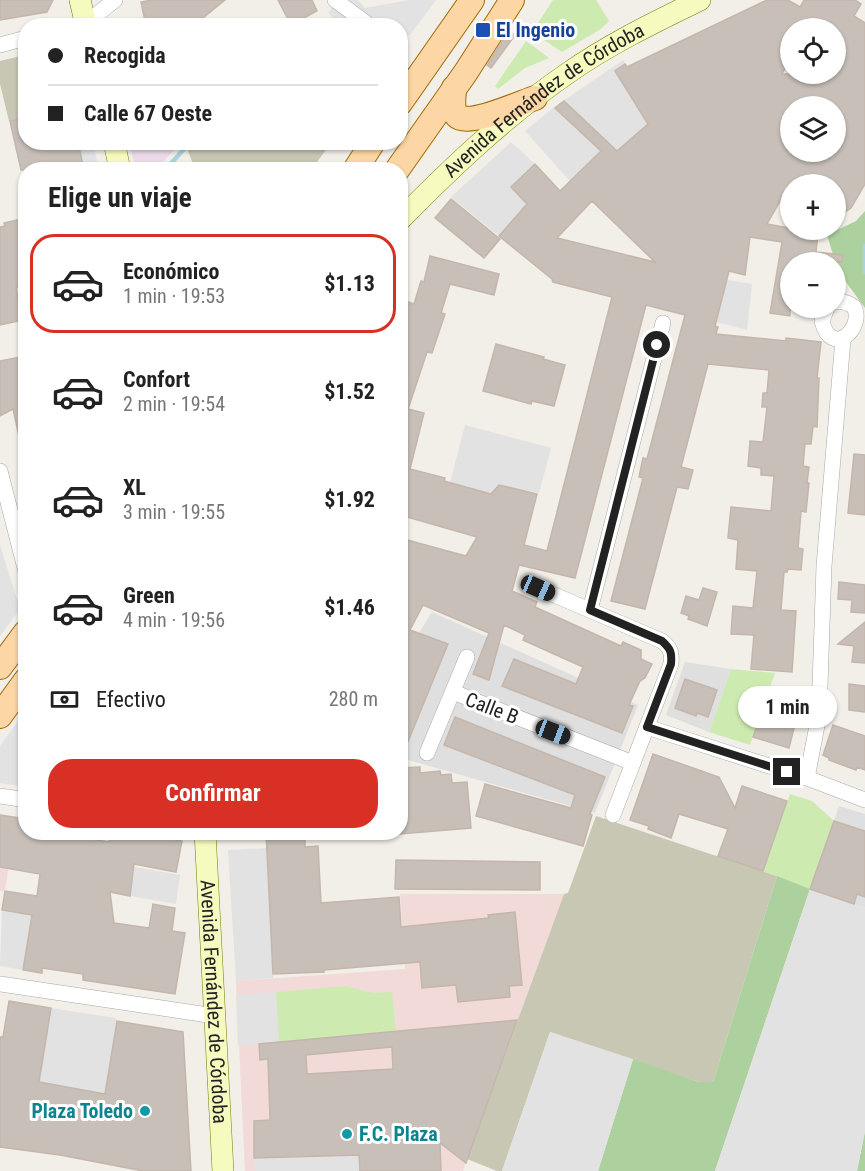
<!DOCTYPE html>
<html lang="es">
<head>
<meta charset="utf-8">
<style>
  :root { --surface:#fff; --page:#f6f6f6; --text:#222; --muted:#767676; --line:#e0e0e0; --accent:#d93025 }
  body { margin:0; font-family:"Roboto Condensed",sans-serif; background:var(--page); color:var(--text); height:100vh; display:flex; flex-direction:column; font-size:22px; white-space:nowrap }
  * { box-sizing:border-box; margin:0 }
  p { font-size:20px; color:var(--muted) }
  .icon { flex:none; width:33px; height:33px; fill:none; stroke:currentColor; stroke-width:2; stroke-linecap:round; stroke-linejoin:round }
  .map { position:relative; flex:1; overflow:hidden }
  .details { position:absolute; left:18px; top:162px; width:390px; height:678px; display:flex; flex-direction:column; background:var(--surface); border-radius:24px; box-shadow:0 2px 4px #0004 }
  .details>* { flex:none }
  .hud { position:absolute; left:18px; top:18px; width:390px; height:132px; border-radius:24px; box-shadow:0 2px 4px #0004; display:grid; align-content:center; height:132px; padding:0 30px; background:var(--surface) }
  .fabs { position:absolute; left:780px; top:18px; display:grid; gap:12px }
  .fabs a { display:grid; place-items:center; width:66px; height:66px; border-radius:50%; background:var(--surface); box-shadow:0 2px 4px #0004; font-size:30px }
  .end { position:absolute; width:27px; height:27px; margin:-14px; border:8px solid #222; background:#fff; box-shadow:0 0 0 3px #fff }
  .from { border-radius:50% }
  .bubble { position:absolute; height:42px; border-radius:21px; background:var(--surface); box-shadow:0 2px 4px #0004; font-size:20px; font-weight:700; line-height:42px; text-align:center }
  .car { position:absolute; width:18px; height:36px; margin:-18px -9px; border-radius:8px; box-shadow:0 0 4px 2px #0007; background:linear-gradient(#222 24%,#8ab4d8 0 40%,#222 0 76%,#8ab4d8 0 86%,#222 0) }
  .hud b { display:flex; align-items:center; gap:21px; height:57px; font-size:22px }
  .hud b+b { border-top:2px solid var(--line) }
  .hud i { width:15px; height:15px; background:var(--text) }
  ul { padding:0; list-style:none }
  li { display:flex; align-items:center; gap:18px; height:99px; margin:0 12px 9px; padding:0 18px; border:3px solid transparent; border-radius:24px }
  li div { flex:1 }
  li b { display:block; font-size:22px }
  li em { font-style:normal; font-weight:700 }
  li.current { border-color:var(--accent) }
  li>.icon { width:54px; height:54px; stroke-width:1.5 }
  h2 { padding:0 30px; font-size:27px; line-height:72px }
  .pay { display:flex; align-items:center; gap:15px; height:66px; padding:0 30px; font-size:22px }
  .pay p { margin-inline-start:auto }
  .primary-button { display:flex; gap:12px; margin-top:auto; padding:12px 30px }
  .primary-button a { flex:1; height:69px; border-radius:24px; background:var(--accent); color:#fff; font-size:24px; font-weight:700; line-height:69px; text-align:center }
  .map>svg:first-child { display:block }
  .residential { fill:#e0dfdf }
  .commercial { fill:#f2dad9 }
  .industrial { fill:#ebdbe8 }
  .construction { fill:#c7c7b4 }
  .grass { fill:#cdebb0 }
  .forest { fill:#add19e }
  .parking { fill:#e2e2e2 }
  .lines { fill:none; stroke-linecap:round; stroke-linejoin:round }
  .stream { stroke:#aad3df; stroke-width:4.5 }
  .building { fill:#c7bfb8; stroke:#c4b6ab; stroke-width:1.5; fill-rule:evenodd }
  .street-casing { stroke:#a9a9a9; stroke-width:16 }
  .secondary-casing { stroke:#707d05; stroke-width:22 }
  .primary-casing { stroke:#a06b00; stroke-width:26 }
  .street { stroke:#fff; stroke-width:15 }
  .secondary { stroke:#f7fabf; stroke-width:21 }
  .primary { stroke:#fcd6a4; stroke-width:24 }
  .route { stroke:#222; stroke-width:8 }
  .transit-dot { fill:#1a4fb4; stroke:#fff; stroke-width:2 }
  .culture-dot { fill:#0f9aa8; stroke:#fff; stroke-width:2 }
  .labels { text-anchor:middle; stroke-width:6; stroke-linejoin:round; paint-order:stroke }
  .transit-label { font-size:20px; font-weight:bold; fill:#164399; stroke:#fff; text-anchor:start }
  .street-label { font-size:20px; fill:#222; stroke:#fff }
  .culture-label { font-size:20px; font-weight:bold; fill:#0d838f; stroke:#fff; text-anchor:end }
</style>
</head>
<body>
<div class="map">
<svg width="865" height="1171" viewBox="0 0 865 1171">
  <rect width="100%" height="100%" fill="#f2efe9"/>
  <g class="residential">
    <path d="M432 612 638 705 595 813 401 758 400 664Z"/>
    <path d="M685 662 731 669 709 732 666 715Z"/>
    <path d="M839 806 865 814V908L810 889Z"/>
  </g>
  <g class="commercial">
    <path d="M0 815 16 817 5 891H0Z"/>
    <path d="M400 894H564L463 1171H245L236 981 405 969Z"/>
  </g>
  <path class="industrial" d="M129 143V142L181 143 155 170 136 169Z"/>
  <g class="construction">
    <path d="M25 55V118L9 121 0 84V61Z"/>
    <path d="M190 143V142L331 143 311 170 195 169 188 151Z"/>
    <path d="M596 816 777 876 713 1082H699L550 1032 502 1171H497L467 1159 564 894 568 893Z"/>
  </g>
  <g class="grass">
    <path d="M553 0H596L609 21 601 29 562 52 532 32Z"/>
    <path d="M526 41 549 58 525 68 498 89 495 86Z"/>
    <path d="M731 669 775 673 750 745 709 732Z"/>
    <path d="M790 794 812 801 834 821 810 889 763 871Z"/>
    <path d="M345 986 373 993 392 992 396 1031 279 1042 276 992Z"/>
  </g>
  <g class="forest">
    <path d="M865 211V308L838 271 827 235 856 221Z"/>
    <path d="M777 876 810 889 715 1171H598L633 1059 699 1082H713Z"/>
    <path d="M865 1131V1171H857Z"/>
  </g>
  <g class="parking">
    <path d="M340 0H358L365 8 409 0H436L410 35 401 34 400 26 338 25 328 12Z"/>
    <path d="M623 60 663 123 614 163 601 152 570 181 525 131 553 108Z"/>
    <path d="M511 142 535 164 512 187 527 204 499 236 451 197Z"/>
    <path d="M78 143H93L99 169H84Z"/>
    <path d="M727 280 752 284 747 330 716 322Z"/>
    <path d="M465 425 551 448 539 493 499 485 491 494 450 483Z"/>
    <path d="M0 545 20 609 0 636Z"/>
    <path d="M25 711V787L0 783V746Z"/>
    <path d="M267 848 273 978 236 981 228 850Z"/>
    <path d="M134 867 180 875 176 904 130 896Z"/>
    <path d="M810 889 865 908V1131L857 1171H715Z"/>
    <path d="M2 910 32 915 23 970 0 966Z"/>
    <path d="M276 992 279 1042 238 1046 236 995Z"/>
    <path d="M51 1008 116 1018 117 1021 105 1094 39 1082Z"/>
    <path d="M550 1032 633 1059 598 1171H502Z"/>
    <path d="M359 1155 360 1171H255L254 1158Z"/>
  </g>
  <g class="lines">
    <g class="stream">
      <path d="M165 170 185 148 186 142"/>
      <path d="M865 246V272"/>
    </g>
  </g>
  <g class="building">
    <path d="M0 0H53L47 12 0 20Z"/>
    <path d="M152 0H225L193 26H146L141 2Z"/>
    <path d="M278 0H312L317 11 298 21H289Z"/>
    <path d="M767 0H788L800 7 804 0H855L861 4 854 16 865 23V184L851 208 836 218V184H790L767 224 818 233 816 252 843 255 842 262H790V316L770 313 782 242 750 237 745 275 729 271 715 326 718 327 716 334 786 341V338L821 342 817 378H819L817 427 813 426 811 444H805L803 466 809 467 807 483H809L806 512 801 511 798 548 803 549 801 570 788 569 787 572H784L781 610 796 611 792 672 751 669 754 635 731 634 733 606 753 608 757 571 736 569 738 540 728 538 731 507 771 511 774 476 761 475V468L748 466 750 441 763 442 767 407H762L763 393H767L769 370 708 364 681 467 693 470 688 489 677 487 645 609 611 601 643 478 639 477 643 458 647 459 685 315 646 305 575 578 519 565 512 591 537 602 535 607 621 646 623 642 641 650V659L652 664 645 678 640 681 629 705 633 706 622 733 502 686 514 659 576 684 583 667 523 640 525 635 504 625 489 680 486 679 473 674 489 633 423 605 410 630 448 644 400 761V538L466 556 477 537 400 515V299L414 304 421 281 424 282 430 256 499 274 494 295 450 284 441 313 445 314 432 353 427 352 408 409 424 413 410 469 445 478 444 481 491 494 499 485 537 494 524 545 547 551 612 297 553 282 552 279 499 236 527 204 511 187 535 164 560 191 601 151 555 108 564 101 617 151 648 124 615 71 625 64 627 67ZM790 28H836V74H782L790 59ZM790 106H836V152H790ZM592 201 655 262 557 238Z"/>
    <path d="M509 31 515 35 491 68 487 65Z"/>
    <path d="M26 118V142H78L84 170H21L10 121Z"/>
    <path d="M451 199 500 239 484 258 435 218Z"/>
    <path d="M26 218V285L16 288 23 320 0 325V227L5 226 4 223Z"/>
    <path d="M496 344 544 357 543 359 565 365 554 406 532 401 531 404 483 391Z"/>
    <path d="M26 356V445H21L13 409 0 416V361Z"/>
    <path d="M854 454 865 455V515L848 513Z"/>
    <path d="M839 582 865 585V613L851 612 852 600 838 599Z"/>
    <path d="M703 588 717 592 707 626 688 619 689 616 681 613 686 596 699 600Z"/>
    <path d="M865 622V663L852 662 854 646 838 644Z"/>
    <path d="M685 679 717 690 708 717 697 713 696 716 675 708Z"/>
    <path d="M849 684 865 686V712L849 710Z"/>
    <path d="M768 695 784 701 783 707 798 712 789 748 753 737Z"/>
    <path d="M455 717 605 777 590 814 592 815 583 846 476 816 485 784 571 808 575 795 444 745Z"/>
    <path d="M833 725 865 736V770L857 767 856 770 829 760V758L823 755Z"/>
    <path d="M653 754 719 777 735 808 742 786 787 801 763 871 718 856 728 829 679 814 671 838 648 829 649 826 630 820Z"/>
    <path d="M420 767V773L440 771 441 775 451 774 452 783 467 782 471 828 400 834V768Z"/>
    <path d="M0 815 26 819V832H79L78 837 109 842 110 832H134L182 841 176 872 134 864 130 896 110 892 114 923 149 928 153 904 175 908 172 931 185 933 175 994 83 980V974L42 968V973L23 970 32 915 2 910 5 891 37 896 40 874 0 867Z"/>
    <path d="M834 821 865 831V897L857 894 854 904 810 889Z"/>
    <path d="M266 832H305V847L318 846 321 903 399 897 401 927 489 918 488 915 515 912 522 985 509 986 510 997 458 1002 456 985 422 988 420 962 324 970V972L273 974Z"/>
    <path d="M396 860 540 862V890L395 889Z"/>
    <path d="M9 1001 51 1008 39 1082 105 1094 117 1021 183 1032 191 1171H143L60 1155 0 1147V1037H3Z"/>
    <path d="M517 1020 466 1163 440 1143 441 1171H360L359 1155 254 1158V1121L270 1120 268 1059 260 1060 259 1044ZM392 1047 393 1069 307 1074 306 1055Z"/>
  </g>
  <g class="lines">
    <defs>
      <g id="street">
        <path d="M335 0 365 22"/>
        <path d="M77 26 86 23 115 0"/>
        <path d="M0 45 26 38"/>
        <path d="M827 308 822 321C831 359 865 328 854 307 848 302 842 301 836 302"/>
        <path d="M0 471 26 572"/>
        <path d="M538 588 662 641C671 648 672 653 671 664L613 815"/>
        <path d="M590 610 663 323"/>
        <path d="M453 692 633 763"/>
        <path d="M647 727 807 778 865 800"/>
        <path d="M427 753 467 657"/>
        <path d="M807 778 819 715 824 566 843 339"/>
        <path d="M0 796 26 800"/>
        <path d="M0 984 215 1016"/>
      </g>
      <g id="secondary">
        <path d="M80 0 86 26"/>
        <path d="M114 142 120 170"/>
        <path id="s1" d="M400 220C452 167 507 115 568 73 609 44 655 22 700 0"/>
        <path id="s2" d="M205 832 223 1171"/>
      </g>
      <g id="primary">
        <path d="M454 88C454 96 451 109 457 116 468 127 520 103 535 98"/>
        <path d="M400 103 472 0"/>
        <path d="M355 170 373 142"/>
        <path d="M397 170 466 72 512 0"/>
        <path d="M0 667 26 632"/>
        <path d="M0 716 26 680"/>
      </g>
    </defs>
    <use href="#street" class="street-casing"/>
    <use href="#secondary" class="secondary-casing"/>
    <use href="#primary" class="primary-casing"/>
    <use href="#street" class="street"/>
    <use href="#secondary" class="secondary"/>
    <use href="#primary" class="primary"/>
  </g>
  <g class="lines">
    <path class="route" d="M657 345 590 610 662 641C671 649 672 653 671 664L647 727 787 772"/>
  </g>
  <rect class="transit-dot" x="475" y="22" width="16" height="16" rx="3"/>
  <g class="culture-dot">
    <circle cx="145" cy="1111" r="6"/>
    <circle cx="347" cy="1134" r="6"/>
  </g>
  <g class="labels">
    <g class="transit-label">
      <text x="496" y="37">El Ingenio</text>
    </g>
    <g class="street-label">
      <text dy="7" stroke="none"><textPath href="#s1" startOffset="188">Avenida Fernández de Córdoba</textPath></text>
      <text transform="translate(492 708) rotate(21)" y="7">Calle B</text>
      <text dy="7" stroke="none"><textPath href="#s2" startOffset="170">Avenida Fernández de Córdoba</textPath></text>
    </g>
    <g class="culture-label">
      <text x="133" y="1118">Plaza Toledo</text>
      <text x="359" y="1141" text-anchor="start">F.C. Plaza</text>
    </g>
  </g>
</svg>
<div class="fabs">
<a><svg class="icon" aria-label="locate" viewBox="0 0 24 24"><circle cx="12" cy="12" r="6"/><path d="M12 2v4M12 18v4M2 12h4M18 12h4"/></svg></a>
<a><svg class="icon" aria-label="layers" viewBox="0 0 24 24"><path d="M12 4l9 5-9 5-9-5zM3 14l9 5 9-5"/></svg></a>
<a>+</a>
<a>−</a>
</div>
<i class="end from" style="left:657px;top:345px"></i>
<i class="end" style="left:787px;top:772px"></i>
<div class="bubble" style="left:738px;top:686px;width:99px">1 min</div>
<i class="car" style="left:538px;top:588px;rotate:114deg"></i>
<i class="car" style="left:553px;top:732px;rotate:111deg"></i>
<div class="hud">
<b><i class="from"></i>Recogida</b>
<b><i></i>Calle 67 Oeste</b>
</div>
<section class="details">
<h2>Elige un viaje</h2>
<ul>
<li class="current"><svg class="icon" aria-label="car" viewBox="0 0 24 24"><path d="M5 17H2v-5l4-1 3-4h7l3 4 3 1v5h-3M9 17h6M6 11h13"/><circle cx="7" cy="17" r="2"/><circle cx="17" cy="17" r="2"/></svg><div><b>Económico</b><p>1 min · 19:53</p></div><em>$1.13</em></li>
<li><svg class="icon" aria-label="car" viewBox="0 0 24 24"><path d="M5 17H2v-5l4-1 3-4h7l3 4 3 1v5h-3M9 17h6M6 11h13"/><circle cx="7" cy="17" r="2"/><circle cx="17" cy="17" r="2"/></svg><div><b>Confort</b><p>2 min · 19:54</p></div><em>$1.52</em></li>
<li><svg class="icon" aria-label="car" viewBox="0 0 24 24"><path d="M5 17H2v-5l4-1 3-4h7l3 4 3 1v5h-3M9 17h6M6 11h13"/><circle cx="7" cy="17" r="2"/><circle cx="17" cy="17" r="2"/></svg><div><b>XL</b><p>3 min · 19:55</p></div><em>$1.92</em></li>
<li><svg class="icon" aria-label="car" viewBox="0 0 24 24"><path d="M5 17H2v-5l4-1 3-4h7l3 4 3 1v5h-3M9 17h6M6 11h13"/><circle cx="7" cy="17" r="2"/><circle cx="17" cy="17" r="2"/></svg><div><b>Green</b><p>4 min · 19:56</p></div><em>$1.46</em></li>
</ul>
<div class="pay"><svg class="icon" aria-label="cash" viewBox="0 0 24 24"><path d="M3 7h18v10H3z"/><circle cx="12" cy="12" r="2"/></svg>Efectivo<p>280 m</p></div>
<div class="primary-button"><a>Confirmar</a></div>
</section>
</div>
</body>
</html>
